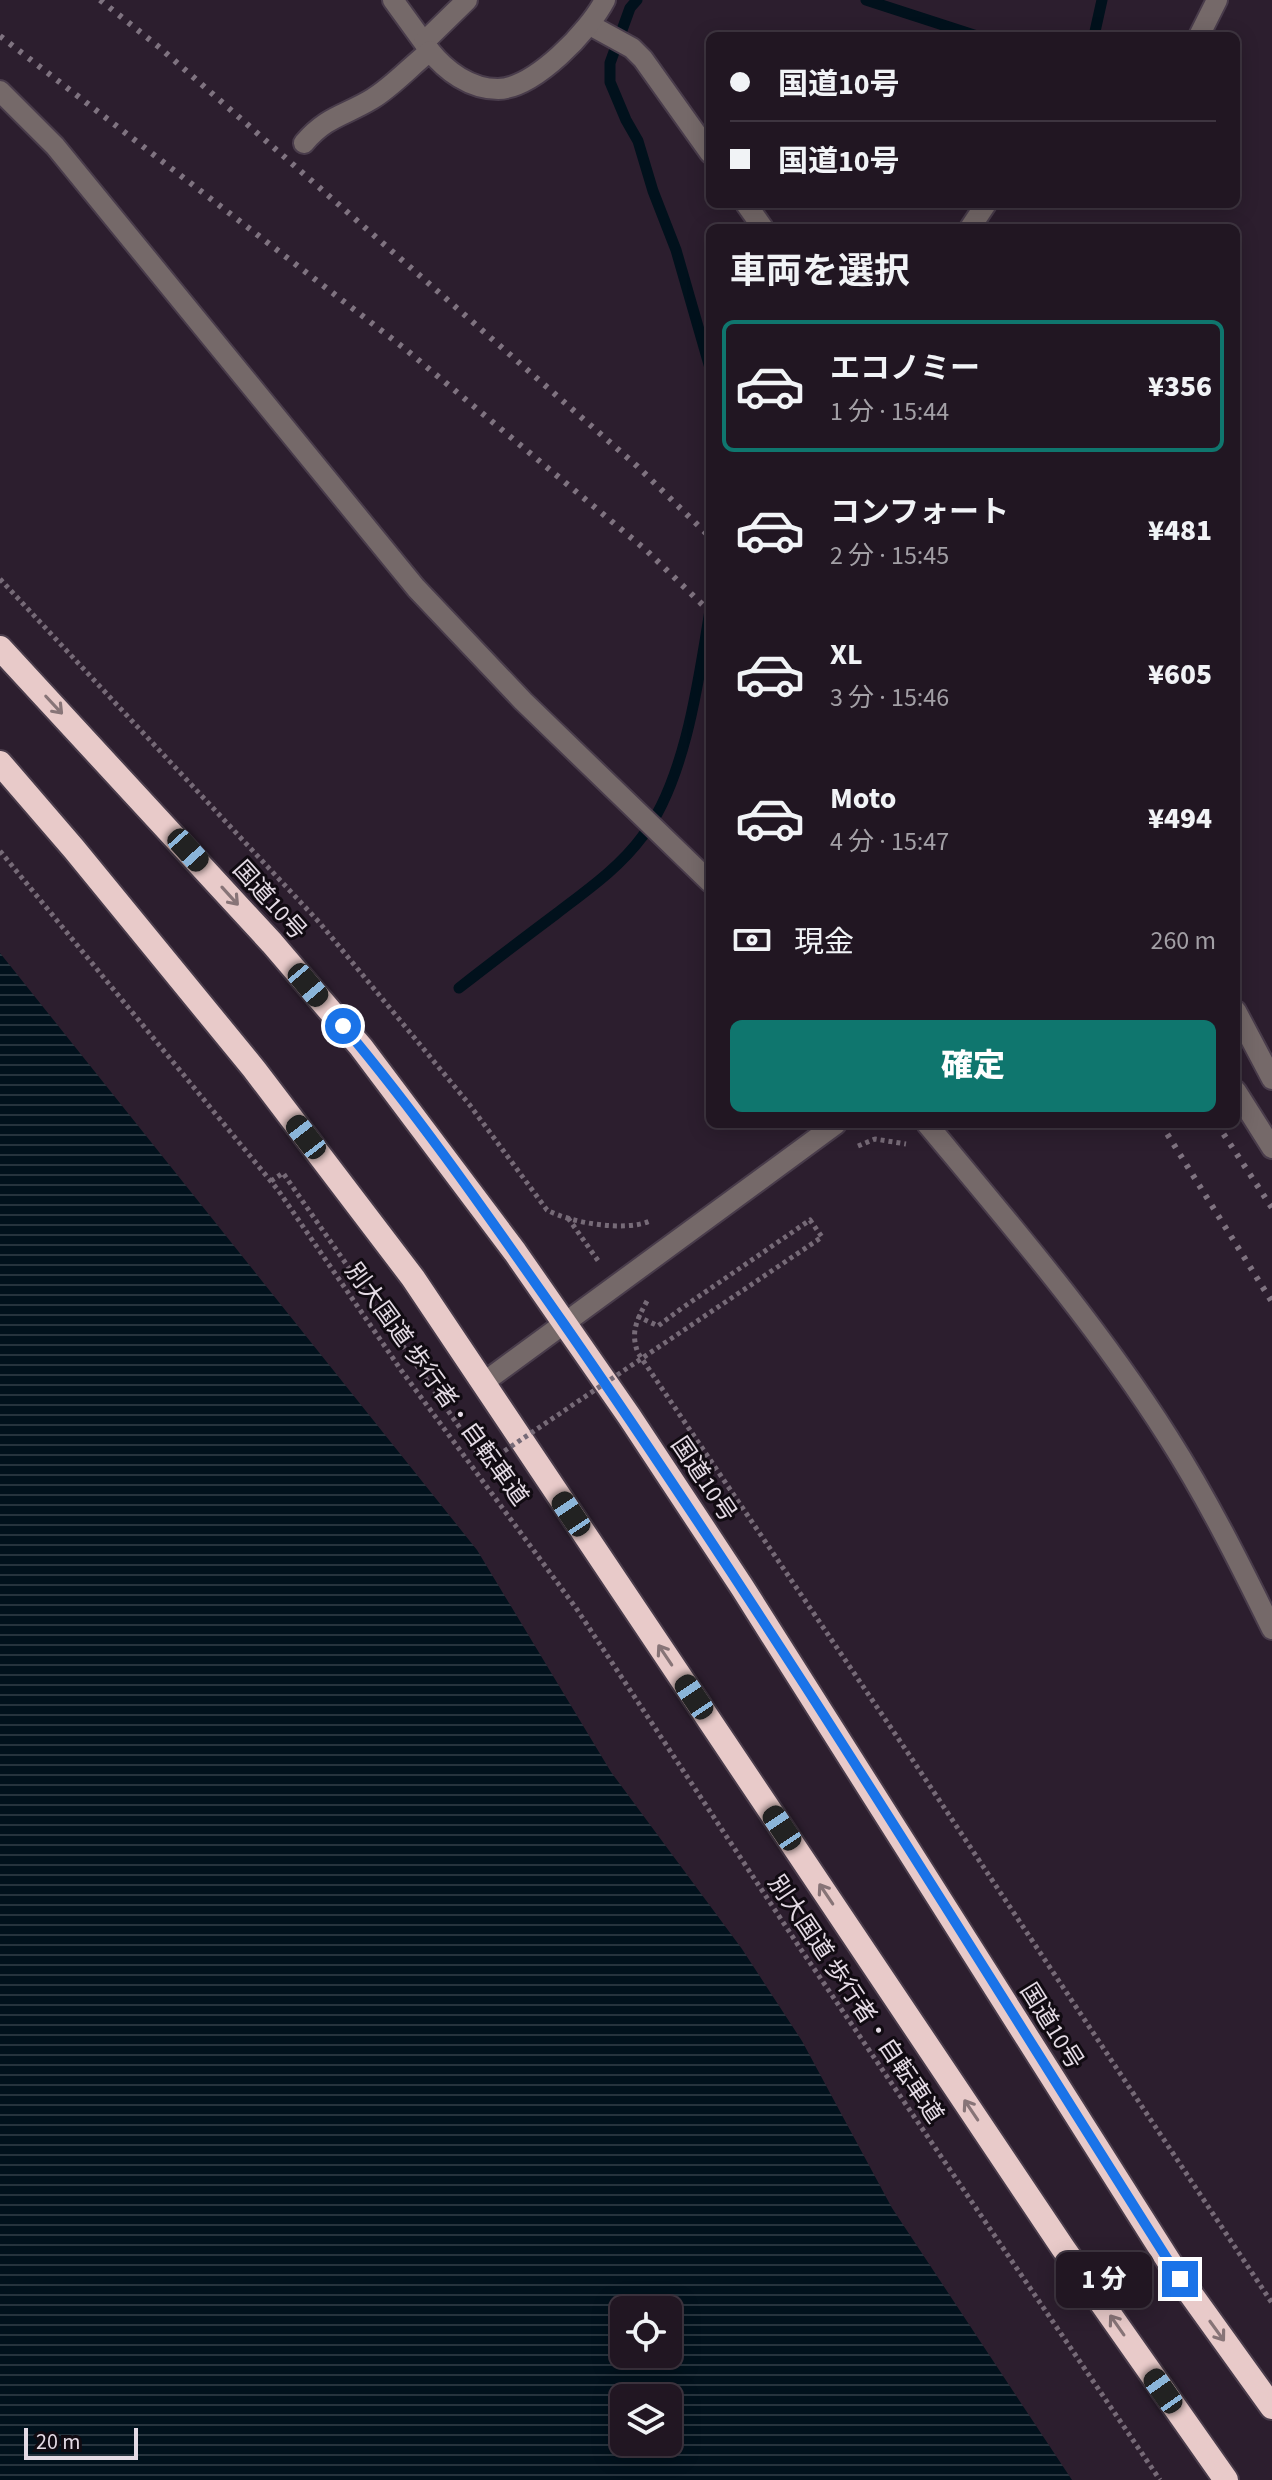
<!DOCTYPE html>
<html lang="ja">
<head>
<meta charset="utf-8">
<style>
  :root { --surface:#211622; --page:#2d232f; --text:#f1f3f6; --muted:#a29fa5; --line:#3e3540; --accent:#0f766e }
  body { margin:0; font-family:"Source Sans 3","Noto Sans JP",sans-serif; background:var(--page); color:var(--text); height:100vh; display:flex; flex-direction:column; font-size:30px; white-space:nowrap }
  * { box-sizing:border-box; margin:0 }
  p { font-size:26px; color:var(--muted) }
  .icon { flex:none; width:44px; height:44px; fill:none; stroke:currentColor; stroke-width:2; stroke-linecap:round; stroke-linejoin:round }
  .map { position:relative; flex:1; overflow:hidden }
  .sheet { position:absolute; left:706px; top:224px; width:534px; height:904px; display:flex; flex-direction:column; background:var(--surface); border-radius:12px; box-shadow:0 4px 20px #0003,0 0 0 2px var(--line) }
  .sheet>* { flex:none }
  .hud { position:absolute; left:706px; top:32px; width:534px; height:176px; border-radius:12px; box-shadow:0 4px 20px #0003,0 0 0 2px var(--line); display:grid; align-content:center; height:176px; padding:0 24px; background:var(--surface) }
  .tools { position:absolute; left:610px; top:2296px; display:grid; gap:16px }
  .tools a { display:grid; place-items:center; width:72px; height:72px; border-radius:12px; background:var(--surface); box-shadow:0 4px 20px #0003,0 0 0 2px var(--line); font-size:40px }
  .scale { position:absolute; left:24px; bottom:20px; width:114px; box-sizing:border-box; padding-left:8px; border:4px solid #e4dbe5; border-top:0; font-size:22px; line-height:28px; white-space:nowrap; color:#e4dbe5; -webkit-text-stroke:6px #110b12; paint-order:stroke }
  .end { position:absolute; width:36px; height:36px; margin:-18px; border:10px solid #1a73e8; background:#fff; box-shadow:0 0 0 4px #fff }
  .from { border-radius:50% }
  .bubble { position:absolute; height:56px; border-radius:12px; background:var(--surface); box-shadow:0 4px 20px #0003,0 0 0 2px var(--line); font-size:26px; font-weight:800; line-height:56px; text-align:center }
  .car { position:absolute; width:24px; height:48px; margin:-24px -12px; border-radius:10px; box-shadow:0 0 6px 2px #0007; background:linear-gradient(#222 24%,#8ab4d8 0 40%,#222 0 76%,#8ab4d8 0 86%,#222 0) }
  .hud b { display:flex; align-items:center; gap:28px; height:76px; font-size:30px }
  .hud b+b { border-top:2px solid var(--line) }
  .hud i { width:20px; height:20px; background:var(--text) }
  ul { padding:0; list-style:none }
  li { display:flex; align-items:center; gap:24px; height:132px; margin:0 16px 12px; padding:0 8px; border:4px solid transparent; border-radius:12px }
  li div { flex:1 }
  li b { display:block; font-size:30px }
  li em { font-style:normal; font-weight:800 }
  li.selected { border-color:var(--accent) }
  li>.icon { width:72px; height:72px; stroke-width:1.5 }
  h2 { padding:0 24px; font-size:36px; line-height:96px }
  .pay { display:flex; align-items:center; gap:20px; height:88px; padding:0 24px; font-size:30px }
  .pay p { margin-inline-start:auto }
  .cta { display:flex; gap:16px; margin-top:auto; padding:16px 24px }
  .cta a { flex:1; height:92px; border-radius:12px; background:var(--accent); color:#fff; font-size:32px; font-weight:800; line-height:92px; text-align:center }
  .map>svg:first-child { display:block }
  .water { fill:url(#water-rules); fill-rule:evenodd }
  .lines { fill:none; stroke-linecap:round; stroke-linejoin:round }
  .stream { stroke:#01111c; stroke-width:11 }
  .minor-casing { stroke:#493c4b; stroke-width:24 }
  .highway-casing { stroke:#493c4b; stroke-width:28 }
  .path { stroke:#766a77; stroke-width:5; stroke-dasharray:4 4; stroke-linecap:butt }
  .minor { stroke:#756969; stroke-width:20 }
  .highway { stroke:#e8cac9; stroke-width:24 }
  .rail { stroke:#7f7380; stroke-width:6; stroke-dasharray:4 8; stroke-linecap:butt }
  .path-bridge { stroke:#766a77; stroke-width:5; stroke-dasharray:4 4; stroke-linecap:butt }
  .oneway { stroke:#877477 }
  .route { stroke:#1a73e8; stroke-width:10 }
  .labels { text-anchor:middle; stroke-width:6; stroke-linejoin:round; paint-order:stroke }
  .street-label { font-size:24px; fill:#e4dbe5; stroke:#110b12 }
</style>
</head>
<body>
<div class="map">
<svg width="1272" height="2480" viewBox="0 0 1272 2480">
  <defs>
    <pattern id="water-rules" width="6" height="5" patternUnits="userSpaceOnUse" patternTransform="scale(2)"><rect width="6" height="5" fill="#01111c"/><path d="M0 2.5h6" fill="none" stroke="#26333d"/></pattern>
  </defs>
  <rect width="100%" height="100%" fill="#2c1e2e"/>
  <path class="water" d="M0 953 477 1550 611 1772 742 1949 802 2041 892 2208 1072 2480H0ZM624 2310H668V2354H624ZM624 2398H668V2442H624Z"/>
  <g class="lines">
    <g class="stream">
      <path d="M637 0 630 8 610 63V82L626 120 638 141 653 191 676 250 710 368"/>
      <path d="M866 0 977 36"/>
      <path d="M1094 36 1102 0"/>
      <path d="M459 988C491 963 524 938 556 914 587 890 619 868 642 837 685 782 699 679 710 610"/>
    </g>
    <defs>
      <g id="minor">
        <path d="M393 0 430 51"/>
        <path d="M590 25 632 48 643 59 710 153"/>
        <path d="M1199 36 1217 0"/>
        <path d="M424 42 467 0"/>
        <path d="M0 91 55 146 416 588 523 701 710 882"/>
        <path d="M304 143C327 116 344 116 372 99 392 87 411 66 430 51 446 71 470 89 498 89 535 88 589 31 605 0"/>
        <path d="M746 204 763 228"/>
        <path d="M970 228 986 204"/>
        <path d="M1236 1011 1272 1079"/>
        <path d="M1236 1091 1272 1148"/>
        <path d="M927 1124C1011 1225 1097 1325 1168 1437 1207 1498 1240 1564 1272 1629"/>
        <path d="M483 1383 836 1124"/>
      </g>
      <g id="highway">
        <path d="M0 648 272 943 361 1047 515 1252 629 1416 742 1587 1180 2279 1272 2407"/>
        <path d="M0 763 74 849 254 1069 413 1278 1063 2248 1226 2480"/>
      </g>
    </defs>
    <use href="#minor" class="minor-casing"/>
    <use href="#highway" class="highway-casing"/>
    <g class="path">
      <path d="M0 579 319 922 469 1104 547 1210C571 1223 625 1232 650 1221"/>
      <path d="M0 851 278 1190 401 1370 576 1608 800 1948 1160 2480"/>
      <path d="M858 1146 875 1139 906 1144"/>
      <path d="M568 1218 599 1262"/>
      <path d="M647 1301C637 1320 630 1332 638 1353L910 1756 1272 2303"/>
      <path d="M637 1316 658 1326 682 1308"/>
    </g>
    <use href="#minor" class="minor"/>
    <use href="#highway" class="highway"/>
    <g class="rail">
      <path d="M100 0 159 47 637 466 710 537"/>
      <path d="M0 36 404 348 646 550 710 612"/>
      <path d="M1161 1124 1272 1302"/>
      <path d="M1217 1124 1272 1208"/>
    </g>
    <path class="path-bridge" d="M271 1181 283 1173 485 1464 822 1237 810 1220 682 1308"/>
  </g>
  <defs><path id="oneway-shaft" d="M-6 0H5M1.5-3L5.5 0L1.5 3" fill="none" stroke-width="1.6" stroke-linecap="round" stroke-linejoin="round" transform="scale(2)"/></defs>
  <g class="oneway">
    <use href="#oneway-shaft" transform="translate(54 705) rotate(47)"/>
    <use href="#oneway-shaft" transform="translate(230 896) rotate(48)"/>
    <use href="#oneway-shaft" transform="translate(665 1655) rotate(-124)"/>
    <use href="#oneway-shaft" transform="translate(826 1894) rotate(-124)"/>
    <use href="#oneway-shaft" transform="translate(971 2110) rotate(-124)"/>
    <use href="#oneway-shaft" transform="translate(1117 2325) rotate(-125)"/>
    <use href="#oneway-shaft" transform="translate(1217 2331) rotate(54)"/>
  </g>
  <g class="lines">
    <path class="route" d="M343 1026C423 1121 493 1223 564 1324 780 1635 977 1959 1180 2279"/>
  </g>
  <g class="labels">
    <g class="street-label">
      <text transform="translate(270 900) rotate(48)" y="8">国道10号</text>
      <text transform="translate(437 1384) rotate(54)" y="8">別大国道 歩行者・自転車道</text>
      <text transform="translate(704 1479) rotate(56)" y="8">国道10号</text>
      <text transform="translate(856 1999) rotate(56)" y="8">別大国道 歩行者・自転車道</text>
      <text transform="translate(1052 2026) rotate(58)" y="8">国道10号</text>
    </g>
  </g>
</svg>
<div class="tools">
<a><svg class="icon" aria-label="locate" viewBox="0 0 24 24"><circle cx="12" cy="12" r="6"/><path d="M12 2v4M12 18v4M2 12h4M18 12h4"/></svg></a>
<a><svg class="icon" aria-label="layers" viewBox="0 0 24 24"><path d="M12 4l9 5-9 5-9-5zM3 14l9 5 9-5"/></svg></a>
</div>
<div class="scale">20 m</div>
<i class="end from" style="left:343px;top:1026px"></i>
<i class="end" style="left:1180px;top:2279px"></i>
<div class="bubble" style="left:1056px;top:2252px;width:96px">1 分</div>
<i class="car" style="left:188px;top:850px;rotate:138deg"></i>
<i class="car" style="left:308px;top:985px;rotate:140deg"></i>
<i class="car" style="left:306px;top:1137px;rotate:322deg"></i>
<i class="car" style="left:571px;top:1514px;rotate:326deg"></i>
<i class="car" style="left:694px;top:1697px;rotate:326deg"></i>
<i class="car" style="left:782px;top:1828px;rotate:326deg"></i>
<i class="car" style="left:1163px;top:2391px;rotate:325deg"></i>
<div class="hud">
<b><i class="from"></i>国道10号</b>
<b><i></i>国道10号</b>
</div>
<section class="sheet">
<h2>車両を選択</h2>
<ul>
<li class="selected"><svg class="icon" aria-label="car" viewBox="0 0 24 24"><path d="M5 17H2v-5l4-1 3-4h7l3 4 3 1v5h-3M9 17h6M6 11h13"/><circle cx="7" cy="17" r="2"/><circle cx="17" cy="17" r="2"/></svg><div><b>エコノミー</b><p>1 分 · 15:44</p></div><em>¥356</em></li>
<li><svg class="icon" aria-label="car" viewBox="0 0 24 24"><path d="M5 17H2v-5l4-1 3-4h7l3 4 3 1v5h-3M9 17h6M6 11h13"/><circle cx="7" cy="17" r="2"/><circle cx="17" cy="17" r="2"/></svg><div><b>コンフォート</b><p>2 分 · 15:45</p></div><em>¥481</em></li>
<li><svg class="icon" aria-label="car" viewBox="0 0 24 24"><path d="M5 17H2v-5l4-1 3-4h7l3 4 3 1v5h-3M9 17h6M6 11h13"/><circle cx="7" cy="17" r="2"/><circle cx="17" cy="17" r="2"/></svg><div><b>XL</b><p>3 分 · 15:46</p></div><em>¥605</em></li>
<li><svg class="icon" aria-label="car" viewBox="0 0 24 24"><path d="M5 17H2v-5l4-1 3-4h7l3 4 3 1v5h-3M9 17h6M6 11h13"/><circle cx="7" cy="17" r="2"/><circle cx="17" cy="17" r="2"/></svg><div><b>Moto</b><p>4 分 · 15:47</p></div><em>¥494</em></li>
</ul>
<div class="pay"><svg class="icon" aria-label="cash" viewBox="0 0 24 24"><path d="M3 7h18v10H3z"/><circle cx="12" cy="12" r="2"/></svg>現金<p>260 m</p></div>
<div class="cta"><a>確定</a></div>
</section>
</div>
</body>
</html>
